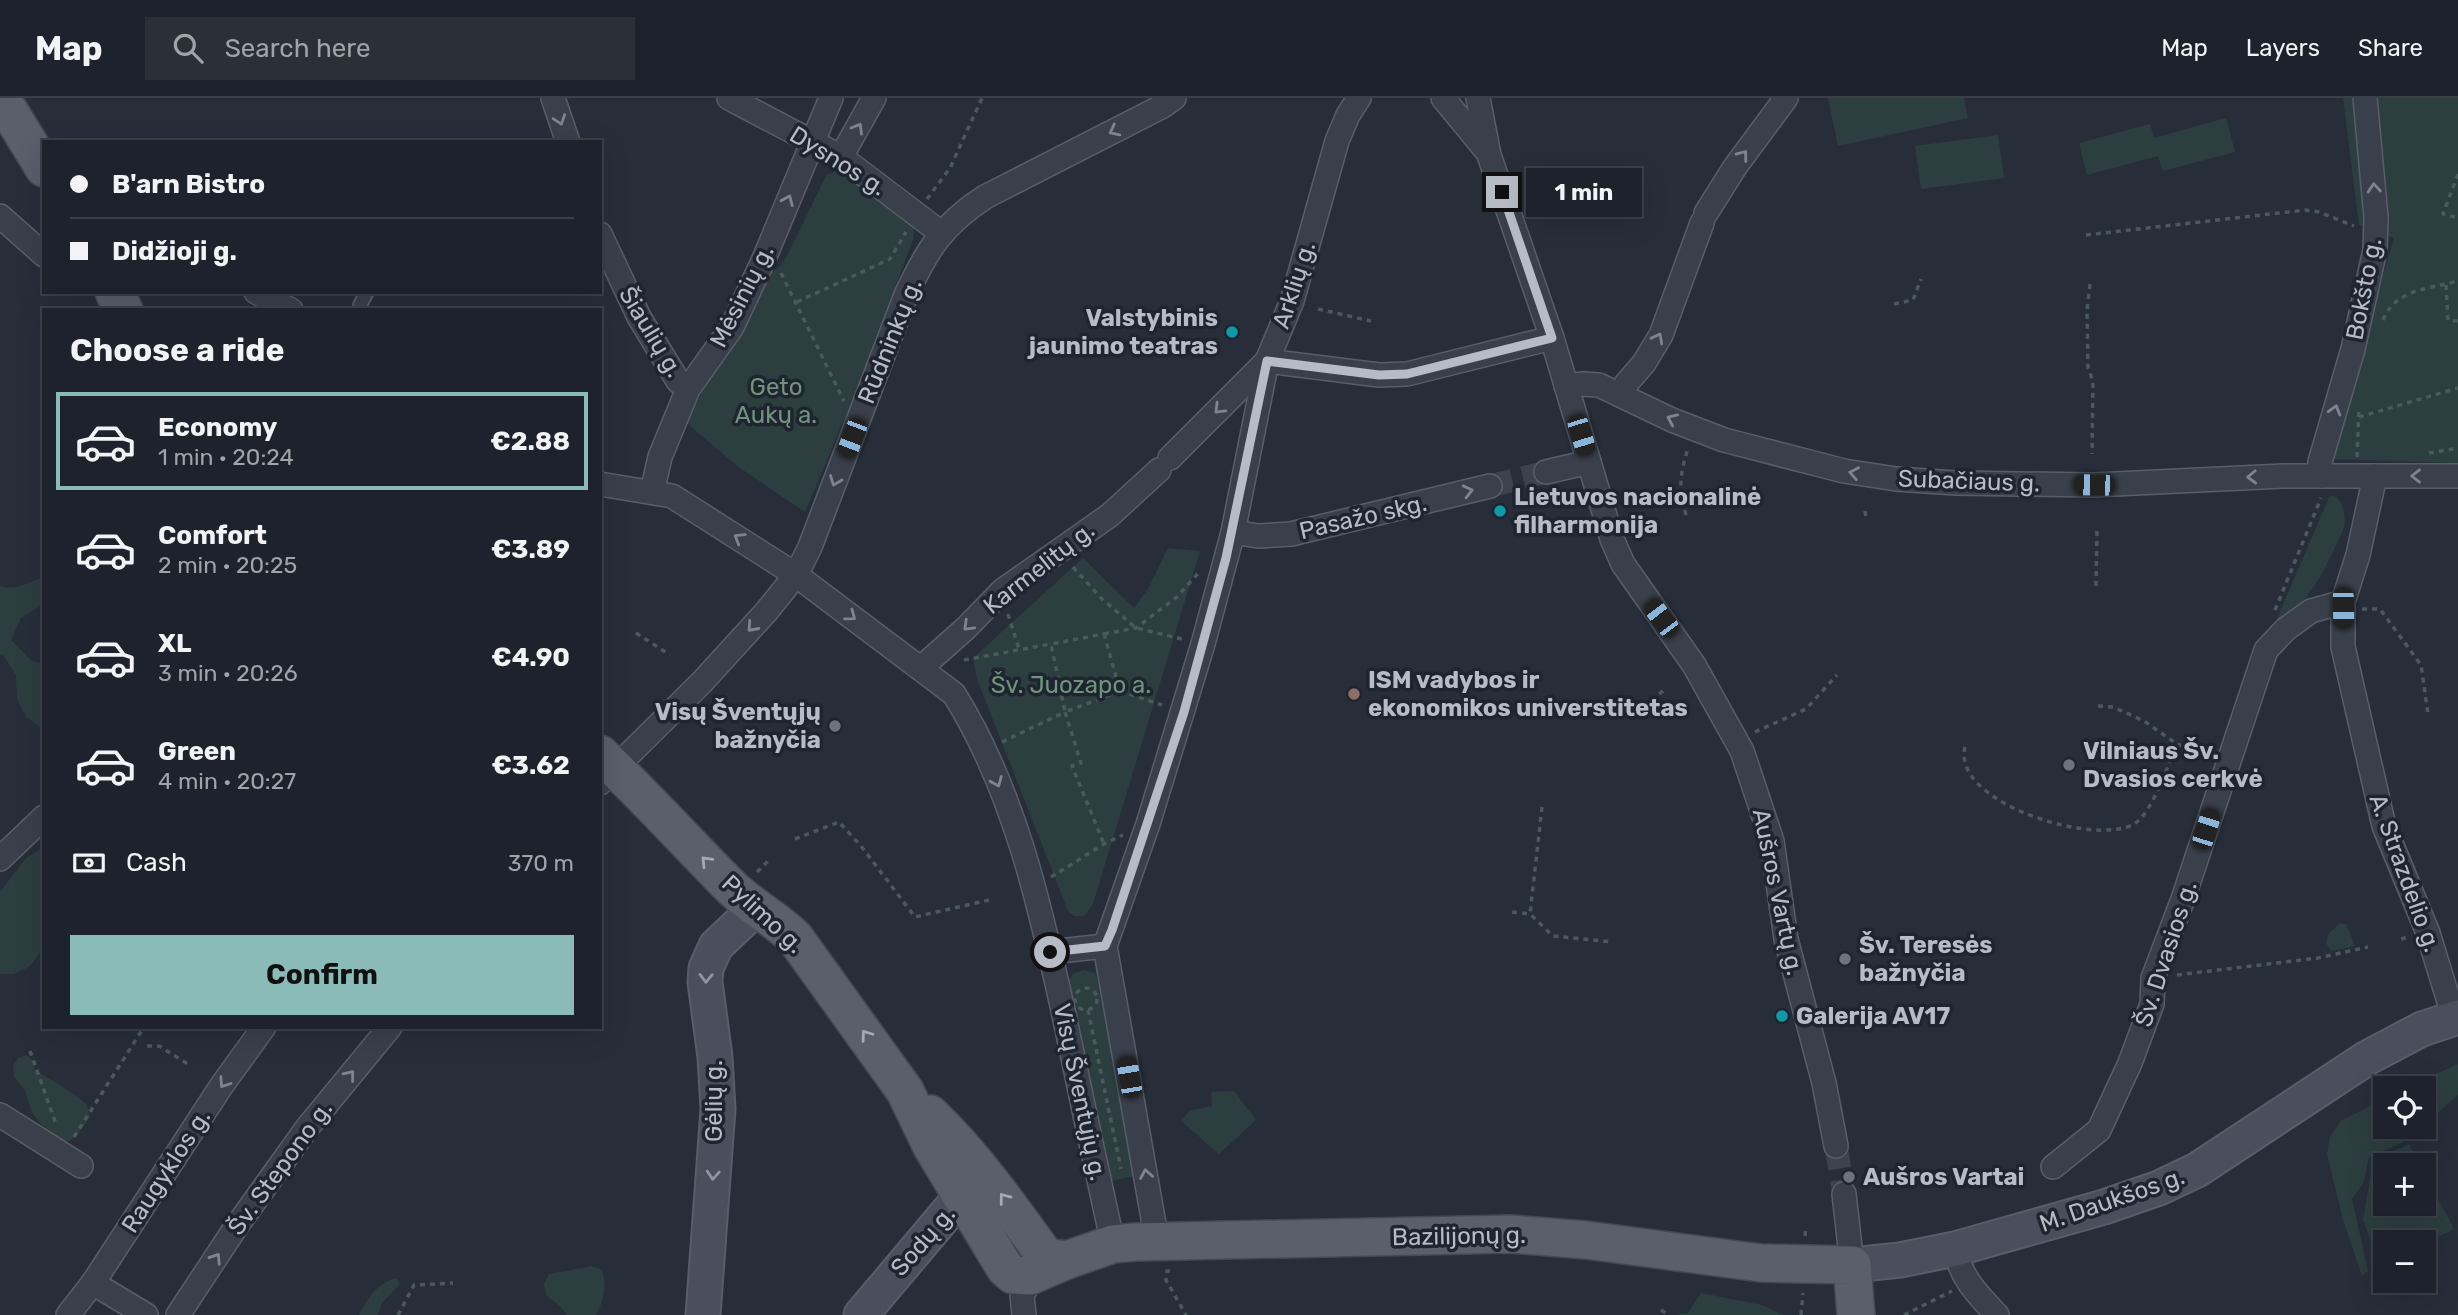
<!DOCTYPE html>
<html lang="en">
<head>
<meta charset="utf-8">
<style>
  :root { --surface:#1d222c; --page:#2a2f38; --text:#f1f3f6; --muted:#a0a4a9; --line:#3b3f48; --accent:#8bbbb9 }
  body { margin:0; font-family:Rubik,sans-serif; background:var(--page); color:var(--text); height:100vh; display:flex; flex-direction:column; font-size:26px; white-space:nowrap }
  * { box-sizing:border-box; margin:0 }
  p { font-size:23px; color:var(--muted) }
  .icon { flex:none; width:38px; height:38px; fill:none; stroke:currentColor; stroke-width:2; stroke-linecap:round; stroke-linejoin:round }
  .map { position:relative; flex:1; overflow:hidden }
  .sheet { position:absolute; left:42px; top:210px; width:560px; height:721px; display:flex; flex-direction:column; background:var(--surface); border-radius:0px; box-shadow:0 7px 28px #0002,0 0 0 2px var(--line) }
  .sheet>* { flex:none }
  .hud { position:absolute; left:42px; top:42px; width:560px; height:154px; border-radius:0px; box-shadow:0 7px 28px #0002,0 0 0 2px var(--line); display:grid; align-content:center; height:154px; padding:0 28px; background:var(--surface) }
  .fabs { position:absolute; left:2373px; top:978px; display:grid; gap:14px }
  .fabs a { display:grid; place-items:center; width:63px; height:63px; border-radius:0px; background:var(--surface); box-shadow:0 7px 28px #0002,0 0 0 2px var(--line); font-size:35px }
  .end { position:absolute; width:32px; height:32px; margin:-16px; border:9px solid #b6bbc6; background:#111; box-shadow:0 0 0 4px #111 }
  .from { border-radius:50% }
  .bubble { position:absolute; height:49px; border-radius:0px; background:var(--surface); box-shadow:0 7px 28px #0002,0 0 0 2px var(--line); font-size:23px; font-weight:700; line-height:49px; text-align:center }
  .car { position:absolute; width:21px; height:42px; margin:-21px -10px; border-radius:9px; box-shadow:0 0 5px 2px #0007; background:linear-gradient(#222 24%,#8ab4d8 0 40%,#222 0 76%,#8ab4d8 0 86%,#222 0) }
  .hud b { display:flex; align-items:center; gap:24px; height:66px; font-size:26px }
  .hud b+b { border-top:2px solid var(--line) }
  .hud i { width:18px; height:18px; background:var(--text) }
  ul { padding:0; list-style:none }
  li { display:flex; align-items:center; gap:21px; height:98px; margin:0 14px 10px; padding:0 14px; border:4px solid transparent; border-radius:0px }
  li div { flex:1 }
  li b { display:block; font-size:26px }
  li em { font-style:normal; font-weight:700 }
  li.current { border-color:var(--accent) }
  li>.icon { width:63px; height:63px; stroke-width:1.5 }
  h2 { padding:0 28px; font-size:32px; line-height:84px }
  .pay { display:flex; align-items:center; gap:18px; height:77px; padding:0 28px; font-size:26px }
  .pay p { margin-inline-start:auto }
  .action { display:flex; gap:14px; margin-top:auto; padding:14px 28px }
  .action a { flex:1; height:80px; border-radius:0px; background:var(--accent); color:#111; font-size:28px; font-weight:700; line-height:80px; text-align:center }
  header { display:flex; align-items:center; gap:42px; box-sizing:border-box; height:98px; padding:0 35px; background:var(--surface); border-bottom:2px solid var(--line) }
  header strong { font-size:33px }
  nav { display:flex; gap:38px; margin-inline-start:auto; font-size:24px }
  .search { width:490px; height:63px; background:var(--page); display:flex; align-items:center; gap:18px; box-sizing:border-box; padding:0 24px; border-radius:0px; color:var(--muted); font-size:26px }
  .map>svg:first-child { display:block }
  .green { fill:#2d3e40 }
  .lines { fill:none; stroke-linecap:round; stroke-linejoin:round }
  .street-tunnel { stroke:#3c434f; stroke-width:23; stroke-dasharray:23 11; stroke-linecap:butt }
  .lane-casing { stroke:#585e69; stroke-width:16 }
  .street-casing { stroke:#585e69; stroke-width:26 }
  .secondary-casing { stroke:#585e69; stroke-width:37 }
  .primary-casing { stroke:#434954; stroke-width:40 }
  .path { stroke:#4b595d; stroke-width:3.5; stroke-dasharray:5 5; stroke-linecap:butt }
  .lane { stroke:#3a404b; stroke-width:12 }
  .street { stroke:#3a404b; stroke-width:23 }
  .secondary { stroke:#494f5d; stroke-width:33 }
  .primary { stroke:#595f6b; stroke-width:37 }
  .oneway { stroke:#7e848f }
  .oneway2 { stroke:#a3a9b4 }
  .oneway3 { stroke:#9095a1 }
  .route { stroke:#b6bbc6; stroke-width:9 }
  .culture-dot { fill:#0f9aa8; stroke:#1f2530; stroke-width:2.5 }
  .education-dot { fill:#8d6e63; stroke:#1f2530; stroke-width:2.5 }
  .worship-dot { fill:#6b7280; stroke:#1f2530; stroke-width:2.5 }
  .labels { text-anchor:middle; stroke-width:7; stroke-linejoin:round; paint-order:stroke }
  .street-label { font-size:24px; fill:#b6bbc6; stroke:#1f2530 }
  .poi-label { font-size:24px; font-weight:bold; fill:#b6bbc6; stroke:#1f2530; text-anchor:start }
  .park-label { font-size:24px; fill:#70947b; stroke:#1f2530 }
</style>
</head>
<body>
<header>
<strong>Map</strong>
<div class="search"><svg class="icon" aria-label="search" viewBox="0 0 24 24"><circle cx="10" cy="10" r="6"/><path d="M15 15l6 6"/></svg>Search here</div>
<nav><a>Map</a><a>Layers</a><a>Share</a></nav>
</header>
<div class="map">
<svg width="2458" height="1217" viewBox="0 0 2458 1217">
  <rect width="100%" height="100%" fill="#272e3a"/>
  <g class="green">
    <path d="M1828 0H1964L1968 20 1838 48Z"/>
    <path d="M2343 0H2458V365L2328 361 2394 140 2359 127Z"/>
    <path d="M2226 20 2235 54 2163 73 2158 58 2087 77 2079 45 2150 26 2154 40Z"/>
    <path d="M1998 37 2004 80 1921 91 1915 48Z"/>
    <path d="M837 73 867 89 913 123 914 139 848 313 805 414 737 368 688 326 693 311 763 181 778 170 786 160 827 76Z"/>
    <path d="M2330 397C2344 399 2346 418 2344 430 2327 465 2312 507 2275 525Z"/>
    <path d="M1168 450 1200 453 1093 806 1084 818H1074L1068 813 977 581 973 560 1083 460 1134 510 1148 491Z"/>
    <path d="M44 478V506L21 520 11 542 32 563 44 565 43 631 26 619 17 601 16 577 4 558 0 557V488C16 493 29 485 44 478Z"/>
    <path d="M44 749V850L29 869 14 876H0V794L26 760Z"/>
    <path d="M2340 825 2346 826 2355 848 2331 853 2326 845 2329 835Z"/>
    <path d="M1084 872 1095 875 1097 880 1135 1078 1106 1084 1069 884 1073 875Z"/>
    <path d="M26 957 32 962 34 971 74 996 87 1007 90 1019C81 1032 75 1044 58 1046L32 1015 25 992 14 979 13 967 18 960Z"/>
    <path d="M2458 966V997L2424 1027V990H2406Z"/>
    <path d="M1234 993 1256 1022 1219 1056 1181 1023 1189 1013 1212 1008 1211 994Z"/>
    <path d="M2385 1001V1029H2422L2410 1041 2369 1059 2364 1083 2352 1101 2368 1173 2362 1178 2343 1122 2327 1056 2330 1038 2342 1022Z"/>
    <path d="M2409 1046 2420 1067 2385 1068V1106H2424V1074L2454 1131 2424 1146V1144H2411L2408 1139 2396 1144H2385V1150L2376 1155 2363 1122 2373 1063Z"/>
    <path d="M592 1168 602 1172C607 1187 604 1203 596 1217H567L560 1208 546 1197 544 1186 549 1176Z"/>
    <path d="M396 1180 400 1186 382 1205 378 1217H359C369 1199 375 1187 396 1180Z"/>
    <path d="M1701 1195 1762 1207 1783 1217H1675L1688 1215Z"/>
  </g>
  <g class="lines">
    <g class="street-tunnel">
      <path d="M1490 388 1546 374"/>
      <path d="M1836 1048 1844 1096"/>
    </g>
    <defs>
      <path id="lane" d="M360 207 367 194"/>
      <g id="street">
        <path d="M553 0 568 44"/>
        <path d="M729 0 841 59 941 135"/>
        <path d="M1443 0 1485 51"/>
        <path d="M1478 0 1489 57 1552 240 1612 441 1623 466 1694 567 1742 653 1772 743 1786 841 1824 985 1836 1048"/>
        <path d="M841 59 874 0"/>
        <path d="M1706 115 1735 69 1786 0"/>
        <path d="M0 118 44 157"/>
        <path d="M600 136 639 219 678 283 688 291"/>
        <path d="M256 194 291 212"/>
        <path d="M1267 263 1379 277 1407 276 1552 240"/>
        <path d="M1566 288 1583 286 1599 287 1672 322 1724 342 1844 373 1896 381 1956 385 2094 387 2283 378H2458"/>
        <path d="M1621 297 1626 286 1644 265 1661 237 1702 125"/>
        <path d="M1170 360 1267 263"/>
        <path d="M1546 374 1589 364"/>
        <path d="M2321 378 2320 364 2353 251 2375 152 2376 119 2365 0"/>
        <path d="M2375 378 2358 457 2343 504V549L2384 728 2428 835 2454 920"/>
        <path d="M600 386 672 398 796 477 954 596C1014 692 1040 807 1064 917 1080 993 1096 1070 1113 1146"/>
        <path d="M652 394 660 359 688 291 732 229 764 161 831 0"/>
        <path d="M1233 434 1258 438 1291 436 1490 388"/>
        <path d="M921 570 966 530 1002 493 1110 417 1159 372"/>
        <path d="M600 685 702 584 766 514 796 477 810 449 906 197C927 152 942 127 985 99L1163 8 1174 0"/>
        <path d="M0 761 44 719"/>
        <path d="M1105 848 1148 726 1203 546 1233 434 1267 263 1292 203 1337 43 1348 17 1359 0"/>
        <path d="M1105 848 1157 1143"/>
        <path d="M1050 854 1105 848"/>
        <path d="M0 1017 81 1068"/>
        <path d="M2053 1069 2099 1032 2130 965 2152 906 2153 880 2183 801 2266 552 2286 531 2311 513 2343 504"/>
        <path d="M1844 1096 1852 1167"/>
        <path d="M1955 1151C1961 1180 1977 1196 1997 1217"/>
        <path d="M93 1185 146 1217"/>
        <path d="M68 1217 93 1185 222 987 264 929"/>
        <path d="M178 1217 236 1129 307 1030 390 929"/>
        <path d="M1024 1217 1022 1197 1038 1169"/>
      </g>
      <g id="secondary">
        <path d="M1852 1167 1900 1162 1955 1151 2104 1109 2159 1090 2197 1072 2367 960 2422 931 2458 919"/>
        <path d="M703 1217 718 1011 715 959 705 884 706 870 716 848 756 810"/>
        <path d="M861 1217 969 1089 973 1076"/>
      </g>
      <g id="primary">
        <path d="M1 0 44 70"/>
        <path d="M114 194 124 212"/>
        <path d="M600 656C646 699 688 746 732 790 752 809 776 821 795 840L905 993 932 1049 1005 1170 1013 1177 1030 1178 1067 1162 1113 1146 1136 1144 1511 1136 1586 1142 1761 1165 1852 1167 1856 1217"/>
        <path d="M930 1016C973 1057 1008 1106 1043 1155L1049 1160 1067 1162"/>
      </g>
    </defs>
    <use href="#lane" class="lane-casing"/>
    <use href="#street" class="street-casing"/>
    <use href="#secondary" class="secondary-casing"/>
    <use href="#primary" class="primary-casing"/>
    <g class="path">
      <path d="M2458 76 2443 116 2458 120"/>
      <path d="M927 101 950 70 982 0"/>
      <path d="M2086 137 2305 112 2319 114 2354 128"/>
      <path d="M781 175 844 303"/>
      <path d="M2090 186 2087 212 2088 270 2093 283 2092 356"/>
      <path d="M2446 187 2448 222 2458 223"/>
      <path d="M797 204 890 161 906 134"/>
      <path d="M1894 206 1913 202 1921 181"/>
      <path d="M1318 211 1371 223"/>
      <path d="M2383 222C2396 190 2430 191 2458 183"/>
      <path d="M2359 319 2458 290"/>
      <path d="M2429 355 2458 350"/>
      <path d="M2357 359 2359 310"/>
      <path d="M1865 413 1866 420"/>
      <path d="M1686 417C1678 389 1680 377 1688 350"/>
      <path d="M1073 469 1101 500 1136 530 1182 541"/>
      <path d="M2096 488 2097 432"/>
      <path d="M2362 511H2380L2421 567 2428 616"/>
      <path d="M2275 512 2321 400"/>
      <path d="M1008 516 1019 551"/>
      <path d="M636 535 670 557"/>
      <path d="M1104 536 1120 593 1065 614 1051 546Z"/>
      <path d="M1104 536 1136 530 1177 499 1201 472"/>
      <path d="M964 562 1051 546"/>
      <path d="M1120 593 1162 607"/>
      <path d="M2098 608 2113 609 2144 623 2177 646 2209 658"/>
      <path d="M1644 609 1664 592"/>
      <path d="M1755 634 1806 611 1837 577"/>
      <path d="M1002 644 1065 614 1081 665 1072 668 1104 746"/>
      <path d="M1965 649C1951 704 2093 749 2134 726 2152 716 2168 666 2177 646"/>
      <path d="M1542 709 1530 816 1553 838 1612 844"/>
      <path d="M795 741 839 724 861 748 915 819 989 802"/>
      <path d="M757 774 770 761"/>
      <path d="M1051 779 1104 746 1123 737"/>
      <path d="M1512 814 1530 816"/>
      <path d="M2401 841 2409 839"/>
      <path d="M2177 877 2318 860 2368 849"/>
      <circle cx="1086" cy="901" r="11"/>
      <path d="M1088 912 1121 1071"/>
      <path d="M147 948H159L188 966"/>
      <path d="M30 953 56 1026"/>
      <path d="M74 1039 144 929"/>
      <path d="M1805 1138 1806 1129"/>
      <path d="M1170 1173H1167L1166 1182 1186 1217"/>
      <path d="M1661 1212 1669 1217"/>
      <path d="M398 1217 414 1187 453 1185"/>
      <path d="M1801 1217 1803 1195"/>
      <path d="M1904 1217 1952 1193"/>
    </g>
    <use href="#lane" class="lane"/>
    <use href="#street" class="street"/>
    <use href="#secondary" class="secondary"/>
    <use href="#primary" class="primary"/>
  </g>
  <defs><path id="oneway-chevron" d="M-2-3.5L2.5 0L-2 3.5" fill="none" stroke-width="1.6" stroke-linecap="round" stroke-linejoin="round" transform="scale(1.75)"/></defs>
  <g class="oneway">
    <use href="#oneway-chevron" transform="translate(560 22) rotate(71)"/>
    <use href="#oneway-chevron" transform="translate(858 30) rotate(-60)"/>
    <use href="#oneway-chevron" transform="translate(1114 33) rotate(153)"/>
    <use href="#oneway-chevron" transform="translate(1743 57) rotate(-53)"/>
    <use href="#oneway-chevron" transform="translate(2374 90) rotate(-95)"/>
    <use href="#oneway-chevron" transform="translate(788 102) rotate(-67)"/>
    <use href="#oneway-chevron" transform="translate(1658 240) rotate(-62)"/>
    <use href="#oneway-chevron" transform="translate(1219 311) rotate(135)"/>
    <use href="#oneway-chevron" transform="translate(2335 312) rotate(-74)"/>
    <use href="#oneway-chevron" transform="translate(1672 321) rotate(-156)"/>
    <use href="#oneway-chevron" transform="translate(1854 375) rotate(-169)"/>
    <use href="#oneway-chevron" transform="translate(2416 378) rotate(180)"/>
    <use href="#oneway-chevron" transform="translate(2252 379) rotate(178)"/>
    <use href="#oneway-chevron" transform="translate(835 383) rotate(111)"/>
    <use href="#oneway-chevron" transform="translate(1468 393) rotate(-14)"/>
    <use href="#oneway-chevron" transform="translate(739 440) rotate(-148)"/>
    <use href="#oneway-chevron" transform="translate(851 518) rotate(37)"/>
    <use href="#oneway-chevron" transform="translate(968 528) rotate(136)"/>
    <use href="#oneway-chevron" transform="translate(752 529) rotate(132)"/>
    <use href="#oneway-chevron" transform="translate(997 684) rotate(67)"/>
    <use href="#oneway-chevron" transform="translate(350 977) rotate(-51)"/>
    <use href="#oneway-chevron" transform="translate(224 985) rotate(124)"/>
    <use href="#oneway-chevron" transform="translate(1146 1076) rotate(-100)"/>
    <use href="#oneway-chevron" transform="translate(216 1160) rotate(-57)"/>
  </g>
  <g class="oneway2">
    <use href="#oneway-chevron" transform="translate(706 763) rotate(-134)"/>
    <use href="#oneway-chevron" transform="translate(866 937) rotate(-126)"/>
    <use href="#oneway-chevron" transform="translate(1004 1100) rotate(-127)"/>
  </g>
  <g class="oneway3">
    <use href="#oneway-chevron" transform="translate(706 880) rotate(91)"/>
    <use href="#oneway-chevron" transform="translate(713 1077) rotate(94)"/>
  </g>
  <g class="lines">
    <path class="route" d="M1050 854 1105 848 1112 832 1184 614 1226 460 1267 263 1379 277 1407 276 1552 240 1502 94"/>
  </g>
  <g class="culture-dot">
    <circle cx="1232" cy="234" r="7"/>
    <circle cx="1500" cy="413" r="7"/>
    <circle cx="1782" cy="918" r="7"/>
  </g>
  <circle class="education-dot" cx="1354" cy="596" r="7"/>
  <g class="worship-dot">
    <circle cx="835" cy="628" r="7"/>
    <circle cx="2069" cy="667" r="7"/>
    <circle cx="1845" cy="861" r="7"/>
    <circle cx="1849" cy="1079" r="7"/>
  </g>
  <g class="labels">
    <g class="street-label">
      <text transform="translate(838 63) rotate(32)" y="8">Dysnos g.</text>
      <text transform="translate(1294 187) rotate(-72)" y="8">Arklių g.</text>
      <text transform="translate(2364 191) rotate(-79)" y="8">Bokšto g.</text>
      <text transform="translate(742 198) rotate(-63)" y="8">Mėsinių g.</text>
      <text transform="translate(651 234) rotate(59)" y="8">Šiaulių g.</text>
      <text transform="translate(890 243) rotate(-68)" y="8">Rūdninkų g.</text>
      <text transform="translate(1969 383) rotate(2)" y="8">Subačiaus g.</text>
      <text transform="translate(1363 419) rotate(-13)" y="8">Pasažo skg.</text>
      <text transform="translate(1039 470) rotate(-38)" y="8">Karmelitų g.</text>
      <text transform="translate(2405 775) rotate(70)" y="8">A. Strazdelio g.</text>
      <text transform="translate(1778 794) rotate(78)" y="8">Aušros Vartų g.</text>
      <text transform="translate(763 816) rotate(43)" y="8">Pylimo g.</text>
      <text transform="translate(2166 856) rotate(-72)" y="8">Šv. Dvasios g.</text>
      <text transform="translate(1080 994) rotate(78)" y="8">Visų Šventųjų g.</text>
      <text transform="translate(714 1003) rotate(-90)" y="8">Gėlių g.</text>
      <text transform="translate(280 1070) rotate(-54)" y="8">Šv. Stepono g.</text>
      <text transform="translate(166 1073) rotate(-57)" y="8">Raugyklos g.</text>
      <text transform="translate(2112 1102) rotate(-19)" y="8">M. Daukšos g.</text>
      <text transform="translate(1459 1138) rotate(-1)" y="8">Bazilijonų g.</text>
      <text transform="translate(923 1143) rotate(-49)" y="8">Sodų g.</text>
    </g>
    <g class="poi-label">
      <text x="1218" y="228" text-anchor="end">Valstybinis<tspan x="1218" dy="28">jaunimo teatras</tspan></text>
      <text x="1514" y="407">Lietuvos nacionalinė<tspan x="1514" dy="28">filharmonija</tspan></text>
      <text x="1368" y="590">ISM vadybos ir<tspan x="1368" dy="28">ekonomikos universtitetas</tspan></text>
      <text x="821" y="622" text-anchor="end">Visų Šventųjų<tspan x="821" dy="28">bažnyčia</tspan></text>
      <text x="2083" y="661">Vilniaus Šv.<tspan x="2083" dy="28">Dvasios cerkvė</tspan></text>
      <text x="1859" y="855">Šv. Teresės<tspan x="1859" dy="28">bažnyčia</tspan></text>
      <text x="1796" y="926">Galerija AV17</text>
      <text x="1863" y="1087">Aušros Vartai</text>
    </g>
    <g class="park-label">
      <text x="776" y="297">Geto<tspan x="776" dy="28">Aukų a.</tspan></text>
      <text x="1071" y="595">Šv. Juozapo a.</text>
    </g>
  </g>
</svg>
<div class="fabs">
<a><svg class="icon" aria-label="locate" viewBox="0 0 24 24"><circle cx="12" cy="12" r="6"/><path d="M12 2v4M12 18v4M2 12h4M18 12h4"/></svg></a>
<a>+</a>
<a>−</a>
</div>
<i class="end from" style="left:1050px;top:854px"></i>
<i class="end" style="left:1502px;top:94px"></i>
<div class="bubble" style="left:1526px;top:70px;width:116px">1 min</div>
<i class="car" style="left:1581px;top:337px;rotate:163deg"></i>
<i class="car" style="left:852px;top:340px;rotate:201deg"></i>
<i class="car" style="left:2094px;top:387px;rotate:271deg"></i>
<i class="car" style="left:2343px;top:510px;rotate:179deg"></i>
<i class="car" style="left:1661px;top:520px;rotate:323deg"></i>
<i class="car" style="left:2206px;top:731px;rotate:18deg"></i>
<i class="car" style="left:1129px;top:979px;rotate:350deg"></i>
<div class="hud">
<b><i class="from"></i>B'arn Bistro</b>
<b><i></i>Didžioji g.</b>
</div>
<section class="sheet">
<h2>Choose a ride</h2>
<ul>
<li class="current"><svg class="icon" aria-label="car" viewBox="0 0 24 24"><path d="M5 17H2v-5l4-1 3-4h7l3 4 3 1v5h-3M9 17h6M6 11h13"/><circle cx="7" cy="17" r="2"/><circle cx="17" cy="17" r="2"/></svg><div><b>Economy</b><p>1 min · 20:24</p></div><em>€2.88</em></li>
<li><svg class="icon" aria-label="car" viewBox="0 0 24 24"><path d="M5 17H2v-5l4-1 3-4h7l3 4 3 1v5h-3M9 17h6M6 11h13"/><circle cx="7" cy="17" r="2"/><circle cx="17" cy="17" r="2"/></svg><div><b>Comfort</b><p>2 min · 20:25</p></div><em>€3.89</em></li>
<li><svg class="icon" aria-label="car" viewBox="0 0 24 24"><path d="M5 17H2v-5l4-1 3-4h7l3 4 3 1v5h-3M9 17h6M6 11h13"/><circle cx="7" cy="17" r="2"/><circle cx="17" cy="17" r="2"/></svg><div><b>XL</b><p>3 min · 20:26</p></div><em>€4.90</em></li>
<li><svg class="icon" aria-label="car" viewBox="0 0 24 24"><path d="M5 17H2v-5l4-1 3-4h7l3 4 3 1v5h-3M9 17h6M6 11h13"/><circle cx="7" cy="17" r="2"/><circle cx="17" cy="17" r="2"/></svg><div><b>Green</b><p>4 min · 20:27</p></div><em>€3.62</em></li>
</ul>
<div class="pay"><svg class="icon" aria-label="cash" viewBox="0 0 24 24"><path d="M3 7h18v10H3z"/><circle cx="12" cy="12" r="2"/></svg>Cash<p>370 m</p></div>
<div class="action"><a>Confirm</a></div>
</section>
</div>
</body>
</html>
